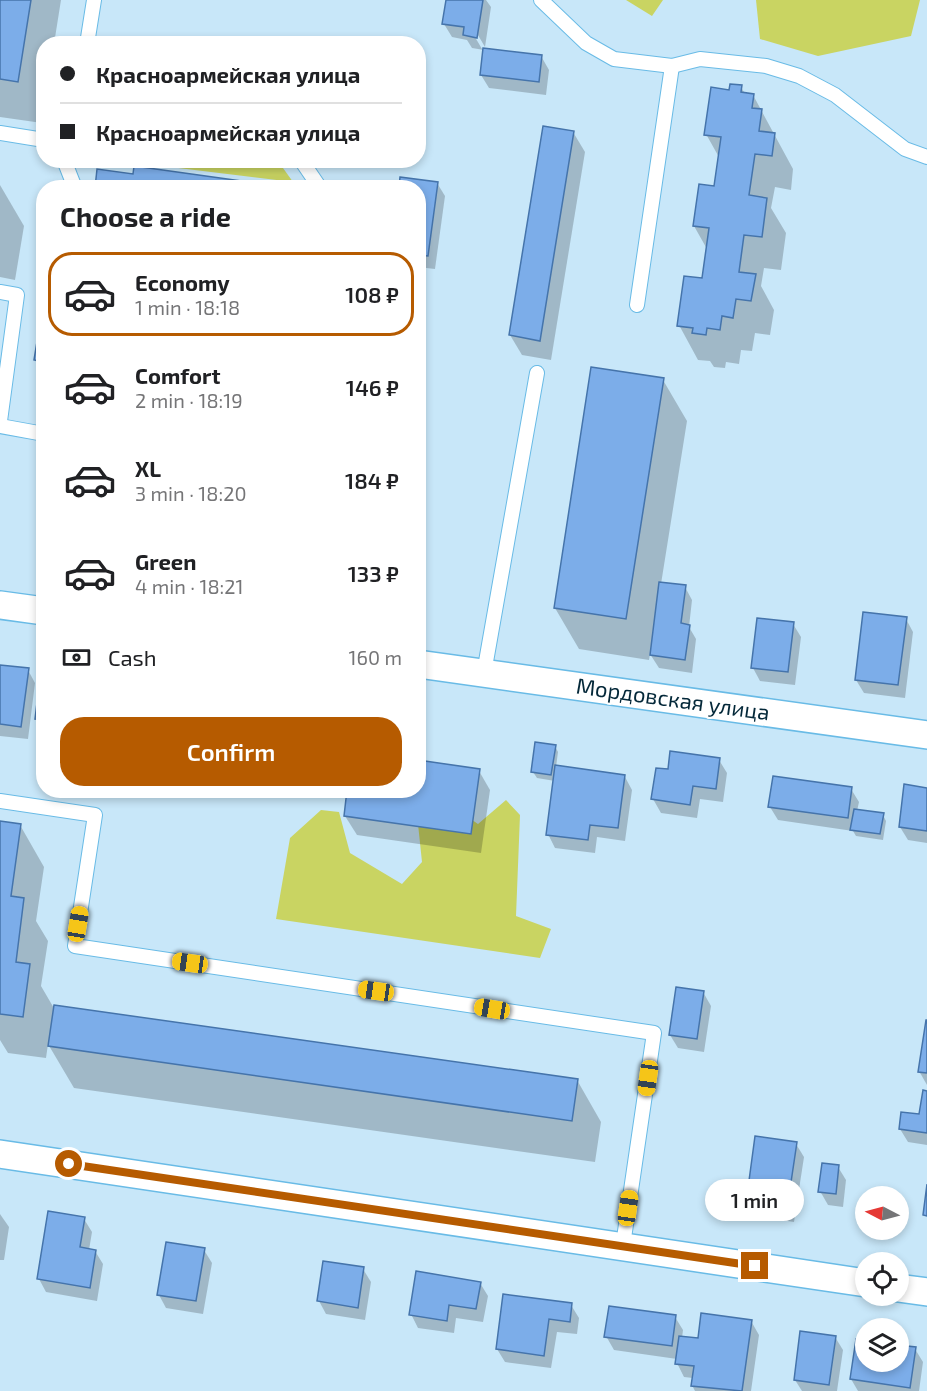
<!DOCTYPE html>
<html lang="en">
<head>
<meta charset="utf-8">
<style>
  :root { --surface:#fff; --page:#f2f2f2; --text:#202124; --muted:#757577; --line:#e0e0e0; --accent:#b65b00 }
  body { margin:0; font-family:"Exo 2",sans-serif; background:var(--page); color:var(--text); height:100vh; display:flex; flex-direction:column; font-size:22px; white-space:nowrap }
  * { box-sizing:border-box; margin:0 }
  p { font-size:20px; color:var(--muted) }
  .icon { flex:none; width:33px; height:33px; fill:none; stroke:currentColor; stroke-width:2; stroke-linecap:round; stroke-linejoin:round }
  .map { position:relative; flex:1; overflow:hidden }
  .side { position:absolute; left:36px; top:180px; width:390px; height:618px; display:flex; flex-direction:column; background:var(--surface); border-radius:24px; box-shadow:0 3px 9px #0003 }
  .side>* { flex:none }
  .guide { position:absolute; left:36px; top:36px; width:390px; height:132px; border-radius:24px; box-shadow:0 3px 9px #0003; display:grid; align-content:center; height:132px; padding:0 24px; background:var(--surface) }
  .needle { width:39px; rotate:276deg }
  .controls { position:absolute; left:855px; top:1186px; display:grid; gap:12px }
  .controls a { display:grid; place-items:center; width:54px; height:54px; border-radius:50%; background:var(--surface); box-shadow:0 3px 9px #0003; font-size:30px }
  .end { position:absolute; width:27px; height:27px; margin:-14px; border:8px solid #b65b00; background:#fff; box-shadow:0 0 0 3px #fff }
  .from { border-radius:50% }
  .bubble { position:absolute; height:42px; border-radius:21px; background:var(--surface); box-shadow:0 3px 9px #0003; font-size:20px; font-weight:600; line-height:42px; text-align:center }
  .car { position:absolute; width:18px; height:36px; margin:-18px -9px; border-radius:8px; box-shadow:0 0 4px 2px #0007; background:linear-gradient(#f5c518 24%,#345 0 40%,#f5c518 0 76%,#345 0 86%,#f5c518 0) }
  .guide b { display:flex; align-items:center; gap:21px; height:57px; font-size:22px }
  .guide b+b { border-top:2px solid var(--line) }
  .guide i { width:15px; height:15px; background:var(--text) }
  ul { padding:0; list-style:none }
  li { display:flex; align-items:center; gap:18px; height:84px; margin:0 12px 9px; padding:0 12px; border:3px solid transparent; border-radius:24px }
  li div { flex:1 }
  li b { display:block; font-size:22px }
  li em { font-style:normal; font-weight:600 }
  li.selected { border-color:var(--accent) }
  li>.icon { width:54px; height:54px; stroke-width:1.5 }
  h2 { padding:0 24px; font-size:27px; line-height:72px }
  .pay { display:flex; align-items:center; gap:15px; height:66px; padding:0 24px; font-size:22px }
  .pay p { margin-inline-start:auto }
  .cta { display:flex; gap:12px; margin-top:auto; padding:12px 24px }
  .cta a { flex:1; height:69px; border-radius:24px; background:var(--accent); color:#fff; font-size:24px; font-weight:600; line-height:69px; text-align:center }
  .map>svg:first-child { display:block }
  .green { fill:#c9d462 }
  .shadow { fill:#0003 }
  .building { fill:#7cade9; stroke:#4574ab; stroke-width:1.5 }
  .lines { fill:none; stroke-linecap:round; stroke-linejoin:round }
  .service-casing { stroke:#69bbe6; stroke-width:16 }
  .minor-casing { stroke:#69bbe6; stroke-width:30 }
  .service { stroke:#fff; stroke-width:14 }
  .minor { stroke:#fff; stroke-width:27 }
  .route { stroke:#b65b00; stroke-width:8 }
  .labels { text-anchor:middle; stroke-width:4.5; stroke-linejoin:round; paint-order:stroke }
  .street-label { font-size:22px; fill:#042839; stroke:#fff }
</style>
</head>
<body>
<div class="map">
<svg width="927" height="1391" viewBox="0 0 927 1391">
  <rect width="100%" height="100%" fill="#c8e7f9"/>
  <g class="green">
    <path d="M626 0H663L652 16Z"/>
    <path d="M756 0H920L911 36 818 56 760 39Z"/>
    <path d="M121 161H278L293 182Z"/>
    <path d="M506 800 520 815 516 916 551 929 540 958 276 919 290 838 321 810 339 812 350 853 402 884 422 862 418 824 450 805 478 824Z"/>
  </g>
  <g class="shadow">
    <path d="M0 0H61L54 44H44L42 123 0 117Z"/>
    <path d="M447 0H486L491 7 485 47 475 30 472 32 482 49 541 56 549 70 546 95 489 88 481 75 484 50 472 48 467 40 452 37 444 24Z"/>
    <path d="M741 87 745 94 753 95 793 169 791 190 775 187 771 208 786 233 781 270 764 268 761 286 774 310 770 335 755 333 752 351 741 350 739 364 726 362 725 368 714 367 710 361 698 360 679 325 703 280 707 249 694 226 716 188 720 159 706 134 731 92Z"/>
    <path d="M573 132 585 152 551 360 522 355 510 335Z"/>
    <path d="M437 183 445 196 435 269 418 267V188Z"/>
    <path d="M0 185 24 226 15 280 0 277Z"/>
    <path d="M44 313V374L35 360Z"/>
    <path d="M663 380 687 421 661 584 685 587 692 600 689 627 696 639 692 673 659 668 650 654 649 660 579 649 555 608Z"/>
    <path d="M418 579 423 587 418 620Z"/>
    <path d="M906 619 913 632 905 698 864 693 856 680Z"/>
    <path d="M793 624 801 637 795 685 760 681 753 668Z"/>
    <path d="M0 666 28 670 35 683 28 739 0 736Z"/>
    <path d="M44 672V725H40L36 718Z"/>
    <path d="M555 746 558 752 556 767 625 777 632 790 625 841 597 837 595 853 555 848 548 834 555 781 537 778 533 772Z"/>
    <path d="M719 760 727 773 723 802 700 799 697 818 661 813 653 799 669 771Z"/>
    <path d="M479 771 490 790 481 853 357 835 345 816Z"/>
    <path d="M851 789 859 802 857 811 883 815 886 821 883 840 856 836 853 831 778 820 770 807Z"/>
    <path d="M927 789V843L908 840 900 827Z"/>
    <path d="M0 822 20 825 44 867 36 921 48 941 41 986 55 1010 577 1080 601 1122 595 1162 74 1088 48 1044 46 1058 8 1053 0 1040Z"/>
    <path d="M703 992 711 1006 704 1052 678 1048 670 1035Z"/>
    <path d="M927 1026V1085L919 1071Z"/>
    <path d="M927 1092V1145L908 1142 900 1129 920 1116Z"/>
    <path d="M796 1144 804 1157 794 1222 755 1216 747 1203Z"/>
    <path d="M838 1167 846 1180 843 1207 828 1205 820 1191Z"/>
    <path d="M0 1214 9 1227 4 1260H0Z"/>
    <path d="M84 1219 92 1232 89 1250 95 1251 103 1264 97 1301 46 1292 39 1279Z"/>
    <path d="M204 1250 212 1263 203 1314 166 1308 159 1295Z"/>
    <path d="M363 1269 371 1282 365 1320 326 1314 319 1301Z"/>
    <path d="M480 1283 488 1296 483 1322 456 1318 454 1333 418 1328 411 1314Z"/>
    <path d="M571 1305 579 1318 577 1334 557 1332 551 1368 505 1362 497 1349Z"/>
    <path d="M675 1317 683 1330 682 1338 699 1340 751 1321 759 1335 751 1391H695L692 1385 693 1378 684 1377 677 1363V1359L614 1350 606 1336Z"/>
    <path d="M835 1337 843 1350 837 1391H802L795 1380Z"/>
    <path d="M915 1349 923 1362 919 1391H858L851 1379 866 1362H898Z"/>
  </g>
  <g class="building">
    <path d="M0 0H31L18 82 0 79Z"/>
    <path d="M446 0H483L477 38 463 35 464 27 442 24Z"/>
    <path d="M483 48 542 55 539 82 480 75Z"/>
    <path d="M730 84 742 85 741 92 754 94 752 108 762 109 759 131 775 133 772 156 755 154 749 195 767 198 762 237 744 235 739 272 756 274 751 301 736 299 733 318 722 316 720 330 707 328 706 335 692 333 693 328 677 326 684 276 702 278 709 228 693 226 699 184 714 186 721 137 704 135 711 87 729 90Z"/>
    <path d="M543 126 574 131 540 341 509 335Z"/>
    <path d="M134 166 263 184V188H95L97 169 133 174Z"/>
    <path d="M400 177 438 182 428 256 418 255V188H399Z"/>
    <path d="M43 305H44V362L34 360Z"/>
    <path d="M591 367 664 378 626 619 554 608Z"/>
    <path d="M659 582 686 585 681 623 690 625 685 660 650 655Z"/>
    <path d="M863 612 907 617 898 685 855 680Z"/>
    <path d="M757 618 794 622 788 672 751 668Z"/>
    <path d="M0 665 29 668 21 727 0 724Z"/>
    <path d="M41 670H44V720L35 719Z"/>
    <path d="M535 742 556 745 551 775 531 772Z"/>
    <path d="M670 751 720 758 716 789 693 786 690 805 651 799 656 768 668 769Z"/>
    <path d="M418 760 480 769 471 834 344 816 347 790H418Z"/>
    <path d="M555 765 625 775 618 828 590 825 588 840 546 835Z"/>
    <path d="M773 776 852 787 848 818 768 807Z"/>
    <path d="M904 784 927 788V831L899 827Z"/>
    <path d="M854 809 884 813 880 834 850 830Z"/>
    <path d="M0 821 21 824 11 896 24 898 16 962 30 964 23 1017 0 1014Z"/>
    <path d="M676 987 704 991 697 1039 669 1035Z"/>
    <path d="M54 1005 578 1079 572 1121 48 1046Z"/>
    <path d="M926 1020H927V1073L918 1072Z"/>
    <path d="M923 1090 927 1091V1133L899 1129 901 1112 919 1114Z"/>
    <path d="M755 1136 797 1142 787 1209 746 1203Z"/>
    <path d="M822 1163 839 1165 836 1194 818 1192Z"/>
    <path d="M927 1184V1216L923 1215Z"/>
    <path d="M48 1211 85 1217 80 1247 96 1250 90 1288 37 1279Z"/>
    <path d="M166 1242 205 1248 196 1301 157 1295Z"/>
    <path d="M323 1261 364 1267 358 1308 317 1301Z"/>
    <path d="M416 1271 481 1282 476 1309 449 1305 447 1321 409 1315Z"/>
    <path d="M503 1294 572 1303 570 1322 549 1319 544 1356 496 1349Z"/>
    <path d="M609 1306 676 1315 672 1346 604 1337Z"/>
    <path d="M701 1313 752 1320 742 1391 691 1386 694 1366 675 1364 679 1336 698 1338Z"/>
    <path d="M800 1331 836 1336 829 1385 794 1380Z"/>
    <path d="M856 1339 866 1340V1362H898V1345L916 1347 910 1388 850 1379Z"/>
  </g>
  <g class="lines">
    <defs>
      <g id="service">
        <path d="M541 0 586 43 614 59 672 66 700 59 766 66 799 76 835 95 905 149 927 157"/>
        <path d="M87 44 94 0"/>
        <path d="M0 133 44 140"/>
        <path d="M64 160 75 188"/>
        <path d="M301 160 320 188"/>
        <path d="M0 292 17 295 0 421"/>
        <path d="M637 305 672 66"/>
        <path d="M0 426 44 434"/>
        <path d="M484 673 537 373"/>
        <path d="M0 801 95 815 75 946 654 1033 623 1245"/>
      </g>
      <g id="minor">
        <path d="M0 605 44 611"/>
        <path d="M418 664 927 735"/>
        <path d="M0 1154 866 1283"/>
        <path d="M898 1288 927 1292"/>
      </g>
    </defs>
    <use href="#service" class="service-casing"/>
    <use href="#minor" class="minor-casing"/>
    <use href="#service" class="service"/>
    <use href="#minor" class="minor"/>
  </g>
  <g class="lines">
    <path class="route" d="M69 1164 755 1266"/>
  </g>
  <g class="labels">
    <g class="street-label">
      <text transform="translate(673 699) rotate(8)" y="8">Мордовская улица</text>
    </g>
  </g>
</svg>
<div class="controls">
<a><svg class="needle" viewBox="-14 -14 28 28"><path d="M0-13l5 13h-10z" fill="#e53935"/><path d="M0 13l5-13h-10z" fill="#757577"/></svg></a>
<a><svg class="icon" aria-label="locate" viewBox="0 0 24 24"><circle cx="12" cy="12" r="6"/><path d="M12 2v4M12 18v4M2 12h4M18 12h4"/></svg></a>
<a><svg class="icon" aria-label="layers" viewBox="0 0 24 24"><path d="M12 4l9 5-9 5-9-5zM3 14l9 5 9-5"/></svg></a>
</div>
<i class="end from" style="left:69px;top:1164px"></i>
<i class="end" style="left:755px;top:1266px"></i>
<div class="bubble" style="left:705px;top:1179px;width:99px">1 min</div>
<i class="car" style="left:78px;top:924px;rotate:9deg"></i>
<i class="car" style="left:190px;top:963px;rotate:278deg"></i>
<i class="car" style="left:376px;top:991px;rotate:278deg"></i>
<i class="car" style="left:492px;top:1009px;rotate:279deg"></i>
<i class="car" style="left:648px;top:1078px;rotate:188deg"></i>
<i class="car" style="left:628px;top:1208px;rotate:8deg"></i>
<div class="guide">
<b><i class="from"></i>Красноармейская улица</b>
<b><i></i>Красноармейская улица</b>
</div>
<section class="side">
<h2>Choose a ride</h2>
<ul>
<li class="selected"><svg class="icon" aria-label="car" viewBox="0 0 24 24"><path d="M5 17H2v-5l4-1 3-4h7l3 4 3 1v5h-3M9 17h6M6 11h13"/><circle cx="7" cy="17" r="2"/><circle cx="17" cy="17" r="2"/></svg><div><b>Economy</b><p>1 min · 18:18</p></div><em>108 ₽</em></li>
<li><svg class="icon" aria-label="car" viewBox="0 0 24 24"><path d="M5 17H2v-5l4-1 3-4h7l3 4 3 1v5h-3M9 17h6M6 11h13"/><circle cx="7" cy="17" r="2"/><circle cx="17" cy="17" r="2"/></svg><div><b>Comfort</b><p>2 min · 18:19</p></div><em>146 ₽</em></li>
<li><svg class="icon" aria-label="car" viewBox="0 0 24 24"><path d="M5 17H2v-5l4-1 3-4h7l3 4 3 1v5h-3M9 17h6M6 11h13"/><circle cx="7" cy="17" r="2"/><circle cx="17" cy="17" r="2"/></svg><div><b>XL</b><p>3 min · 18:20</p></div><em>184 ₽</em></li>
<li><svg class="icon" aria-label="car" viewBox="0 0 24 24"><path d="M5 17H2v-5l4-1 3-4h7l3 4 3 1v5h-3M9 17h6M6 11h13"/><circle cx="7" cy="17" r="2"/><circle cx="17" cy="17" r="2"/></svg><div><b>Green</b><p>4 min · 18:21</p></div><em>133 ₽</em></li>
</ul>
<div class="pay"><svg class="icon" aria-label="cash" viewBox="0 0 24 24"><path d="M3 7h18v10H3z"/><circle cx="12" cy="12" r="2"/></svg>Cash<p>160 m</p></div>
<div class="cta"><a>Confirm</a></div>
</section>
</div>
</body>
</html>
